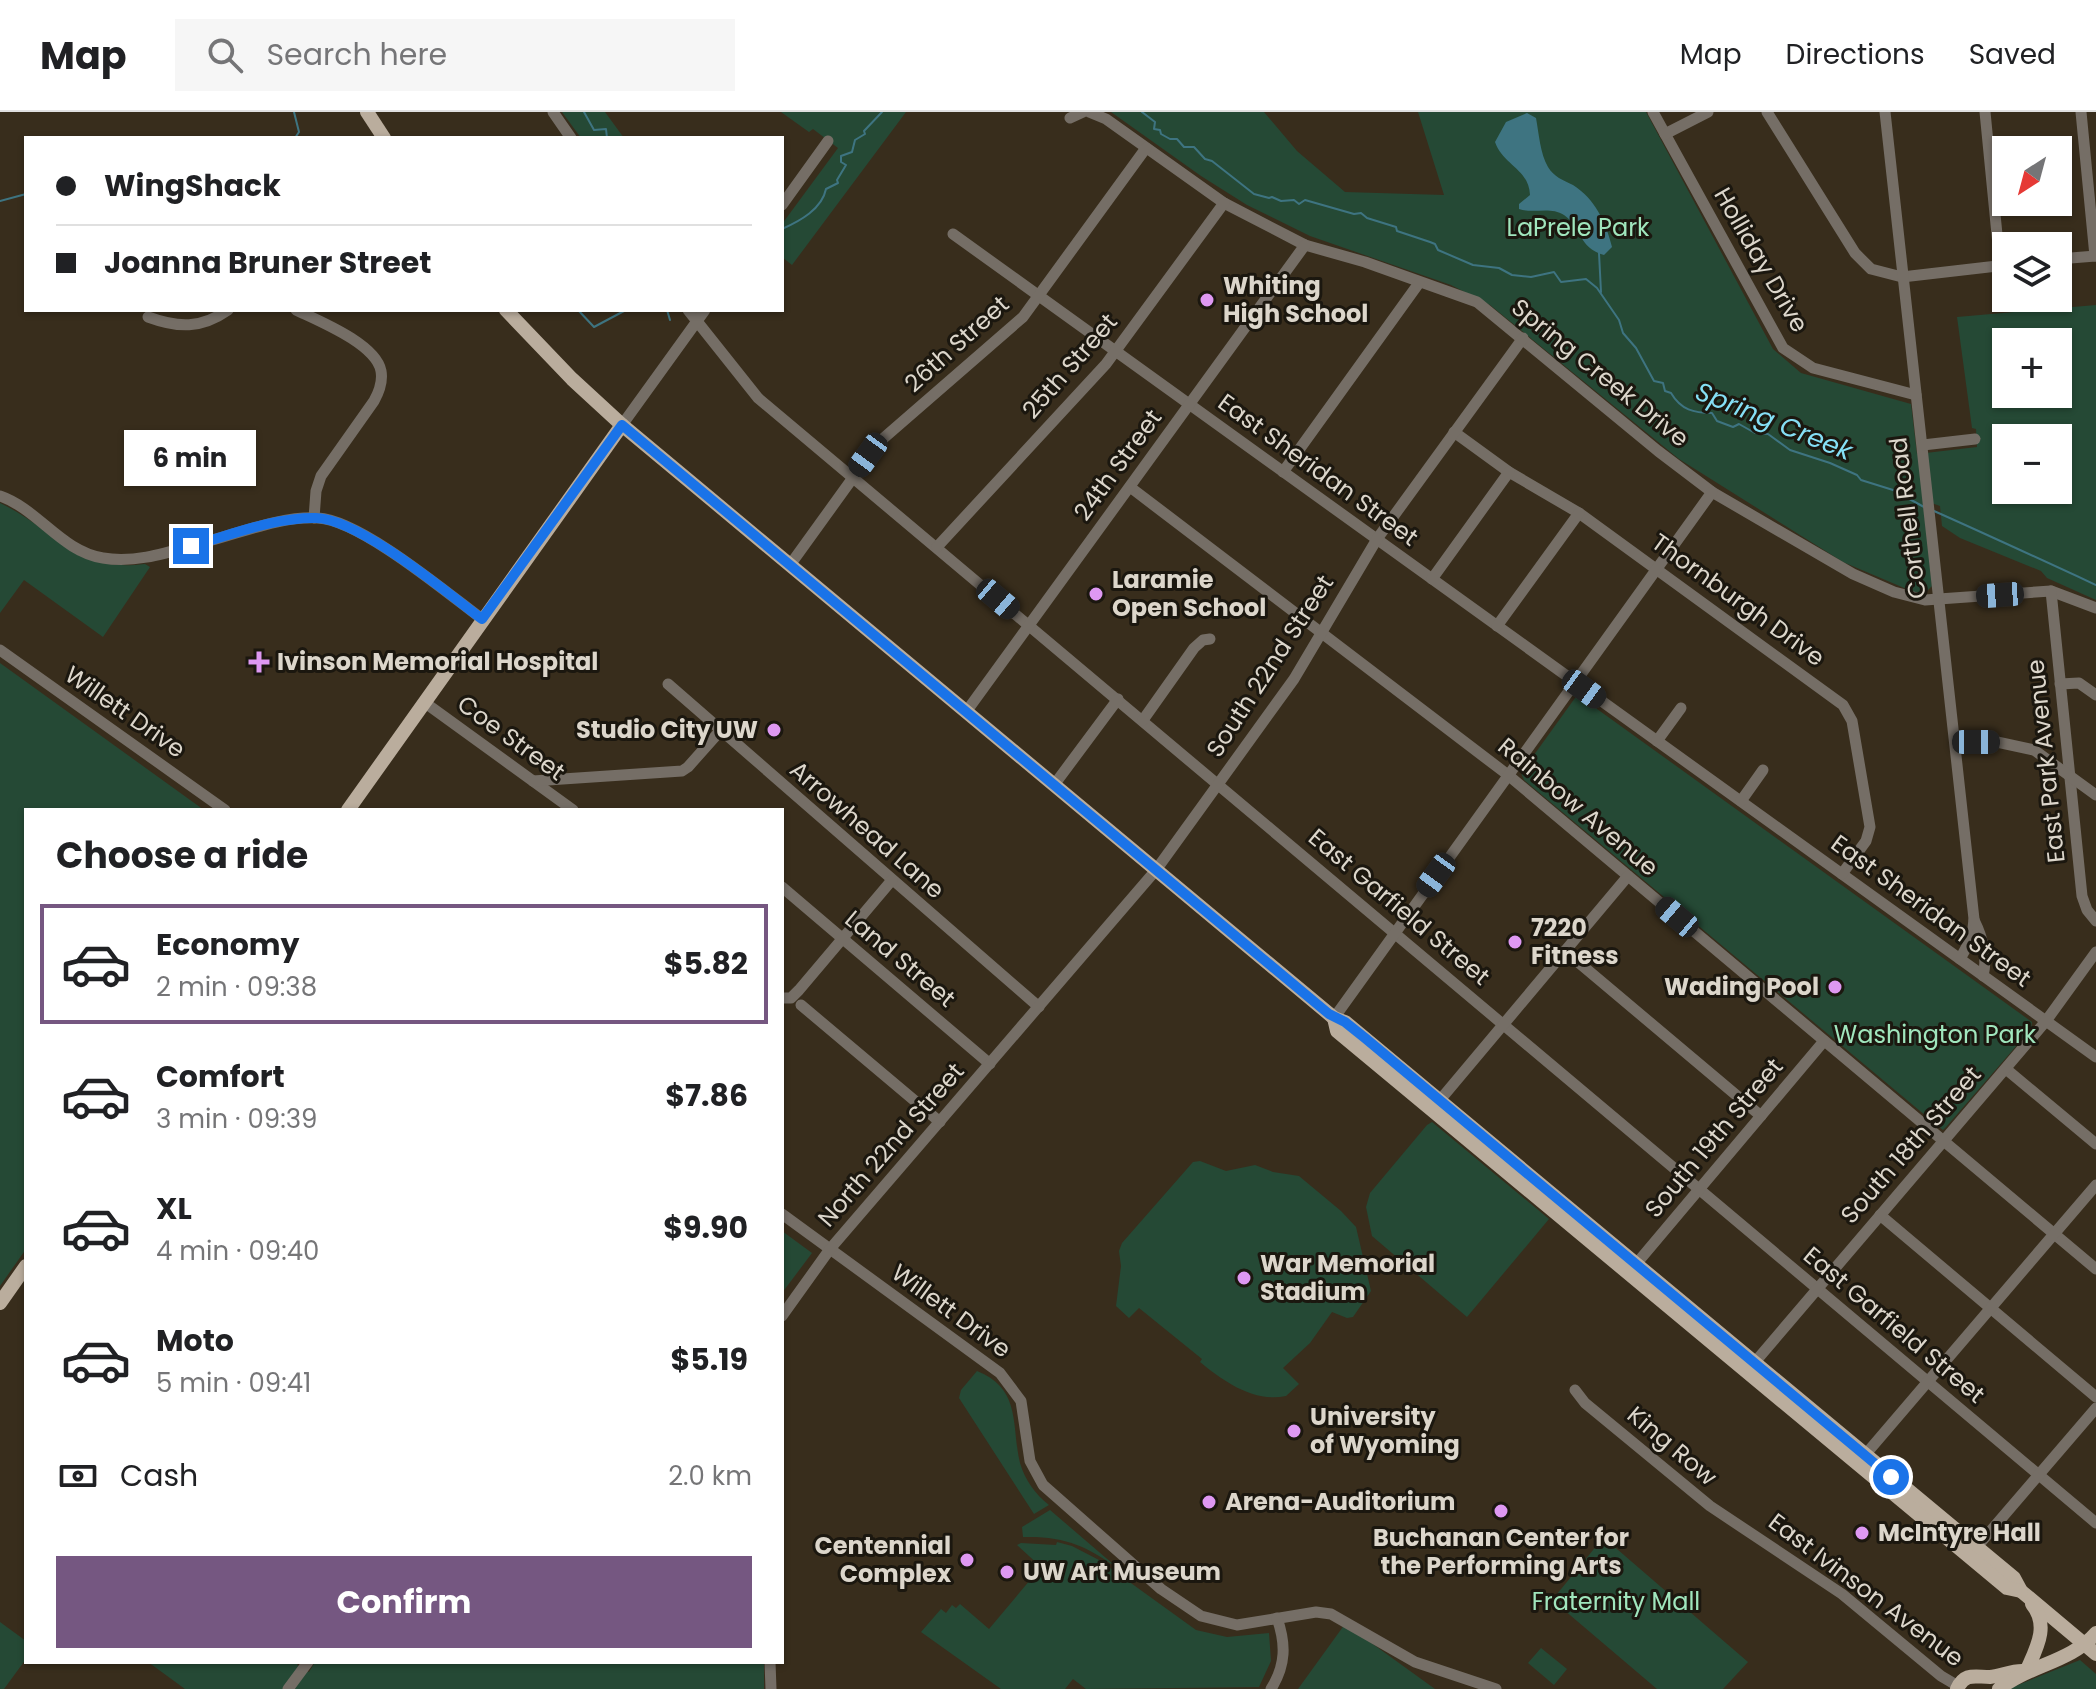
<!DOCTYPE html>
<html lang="en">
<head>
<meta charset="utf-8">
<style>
  :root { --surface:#fff; --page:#f6f6f6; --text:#202124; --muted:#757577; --line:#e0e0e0; --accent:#755781 }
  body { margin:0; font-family:Poppins,sans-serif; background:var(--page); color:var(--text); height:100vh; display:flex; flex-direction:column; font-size:30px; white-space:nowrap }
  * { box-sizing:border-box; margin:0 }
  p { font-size:26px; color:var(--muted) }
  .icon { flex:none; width:44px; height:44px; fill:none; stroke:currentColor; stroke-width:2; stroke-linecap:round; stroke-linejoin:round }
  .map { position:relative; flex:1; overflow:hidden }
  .details { position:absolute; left:24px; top:696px; width:760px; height:856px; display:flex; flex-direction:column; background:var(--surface); border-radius:0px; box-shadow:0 2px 6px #0004 }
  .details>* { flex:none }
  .hud { position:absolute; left:24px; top:24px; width:760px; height:176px; border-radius:0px; box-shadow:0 2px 6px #0004; display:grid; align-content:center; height:176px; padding:0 32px; background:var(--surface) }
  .needle { width:52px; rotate:216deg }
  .tools { position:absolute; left:1992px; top:24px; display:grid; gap:16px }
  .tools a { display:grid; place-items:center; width:80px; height:80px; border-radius:0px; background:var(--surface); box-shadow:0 2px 6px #0004; font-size:40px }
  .end { position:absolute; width:36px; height:36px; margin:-18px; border:10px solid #1a73e8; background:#fff; box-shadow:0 0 0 4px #fff }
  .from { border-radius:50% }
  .bubble { position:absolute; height:56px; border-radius:0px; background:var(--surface); box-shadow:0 2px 6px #0004; font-size:26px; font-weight:700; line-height:56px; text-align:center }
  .car { position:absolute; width:24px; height:48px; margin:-24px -12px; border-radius:10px; box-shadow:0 0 6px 2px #0007; background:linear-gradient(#222 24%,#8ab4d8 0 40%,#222 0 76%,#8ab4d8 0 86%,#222 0) }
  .hud b { display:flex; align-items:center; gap:28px; height:76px; font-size:30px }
  .hud b+b { border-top:2px solid var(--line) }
  .hud i { width:20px; height:20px; background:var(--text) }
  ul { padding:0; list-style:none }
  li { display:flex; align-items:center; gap:24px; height:120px; margin:0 16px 12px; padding:0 16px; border:4px solid transparent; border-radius:0px }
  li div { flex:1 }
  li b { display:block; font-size:30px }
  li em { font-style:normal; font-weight:700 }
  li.selected { border-color:var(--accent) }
  li>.icon { width:72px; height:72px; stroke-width:1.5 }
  h2 { padding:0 32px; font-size:36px; line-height:96px }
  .pay { display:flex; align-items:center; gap:20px; height:88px; padding:0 32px; font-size:30px }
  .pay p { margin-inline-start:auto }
  .action { display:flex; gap:16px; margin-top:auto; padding:16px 32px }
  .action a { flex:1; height:92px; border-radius:0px; background:var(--accent); color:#fff; font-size:32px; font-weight:700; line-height:92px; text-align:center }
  header { display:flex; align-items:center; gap:48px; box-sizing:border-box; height:112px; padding:0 40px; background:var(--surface); border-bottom:2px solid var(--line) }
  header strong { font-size:38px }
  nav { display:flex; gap:44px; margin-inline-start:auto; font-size:28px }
  .search { width:560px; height:72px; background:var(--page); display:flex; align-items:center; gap:20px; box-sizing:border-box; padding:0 28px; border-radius:0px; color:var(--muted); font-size:30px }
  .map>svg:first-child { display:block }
  .green { fill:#254935; fill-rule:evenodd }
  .water { fill:#3e7481 }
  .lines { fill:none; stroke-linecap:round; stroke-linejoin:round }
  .stream { stroke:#3e7481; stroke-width:2 }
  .minor { stroke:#756e66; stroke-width:11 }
  .major { stroke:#baad9d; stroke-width:14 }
  .route { stroke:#1a73e8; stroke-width:10 }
  .poi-dot { fill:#de98f2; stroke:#1b170f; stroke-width:3 }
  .labels { text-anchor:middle; stroke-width:6; stroke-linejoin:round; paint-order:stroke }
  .park-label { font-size:24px; fill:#a0e6bd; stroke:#1b170f }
  .street-label { font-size:24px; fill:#dcd6cb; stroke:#1b170f }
  .poi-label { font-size:24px; font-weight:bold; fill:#dcd6cb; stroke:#1b170f; text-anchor:start }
  .water-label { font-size:26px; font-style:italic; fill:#85dff5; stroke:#1b170f }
</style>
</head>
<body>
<header>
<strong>Map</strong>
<div class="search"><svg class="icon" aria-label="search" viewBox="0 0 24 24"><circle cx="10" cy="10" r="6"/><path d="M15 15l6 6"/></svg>Search here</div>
<nav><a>Map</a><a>Directions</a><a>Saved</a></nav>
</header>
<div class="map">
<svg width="2096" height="1577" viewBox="0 0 2096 1577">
  <rect width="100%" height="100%" fill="#382d1c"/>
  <g class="green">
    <path d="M562 0H605L624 26H581Z"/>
    <path d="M781 0H906L792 153 782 145V112L838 36 813 17 809 20Z"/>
    <path d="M1111 0H1264L1297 39 1345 80 1444 83 1418 0H1646L1773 237 1801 261 1911 292 1917 342 1977 335 1976 317 1972 316 1957 205 2096 193V488L2047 466 2041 459 1960 426 1942 414 1940 394 1923 388 1932 474 1923 483 1916 481 1843 450 1679 347 1490 193 1451 173 1310 124 1247 93 1201 64ZM2006 230H2058V282H2006ZM2006 326H2058V378H2006Z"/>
    <path d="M0 391C58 418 71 461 145 452L150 455 103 525 24 468 0 501Z"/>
    <path d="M0 551 204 698H26V1137L0 1174Z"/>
    <path d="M1579 584 2032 910 2031 917 1946 1015 1943 1018 1938 1014 1524 668 1521 661 1575 586Z"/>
    <path d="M1432 1010 1549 1107 1467 1205 1372 1124 1366 1095 1370 1081 1427 1013Z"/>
    <path d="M1200 1049 1226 1059 1255 1053 1273 1060 1299 1064 1341 1099 1356 1115 1371 1179 1353 1205 1347 1206 1332 1200 1310 1231 1283 1256 1299 1272 1286 1284C1254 1291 1223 1269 1200 1250L1202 1247 1139 1196 1129 1206 1116 1194 1121 1154 1119 1139 1122 1131 1193 1050Z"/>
    <path d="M782 1119 812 1141 782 1181Z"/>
    <path d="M977 1259C1022 1277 1011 1314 1020 1351 1025 1368 1035 1382 1049 1393L1034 1402 959 1286 961 1278Z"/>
    <path d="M1050 1398 1120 1458C1087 1434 1065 1424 1023 1425L1022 1415Z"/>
    <path d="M1605 1429 1610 1431 1748 1550 1723 1577H1657L1557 1492 1554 1488 1557 1482 1598 1432Z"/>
    <path d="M1057 1430 1072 1434 1099 1448 1196 1518 1227 1525 1269 1521 1271 1549 1259 1575 1086 1577 1073 1567 1065 1577H1001L921 1520 941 1497 946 1501 952 1493 956 1496 960 1492 989 1517 1041 1455 1017 1433 1021 1431 1056 1433Z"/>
    <path d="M0 1510 26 1529V1547L4 1577H0Z"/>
    <path d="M1345 1512 1435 1577H1298Z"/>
    <path d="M1541 1536 1567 1557 1554 1573 1528 1551Z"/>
    <path d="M2080 1548 2096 1562V1577H2008Z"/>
    <path d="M148 1550H299L297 1553 309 1560 315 1550H764V1577H185Z"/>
  </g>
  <path class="water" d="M1527 1 1536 6C1539 22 1540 41 1548 55 1554 65 1563 68 1573 73 1595 87 1606 110 1612 135L1604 143C1577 135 1584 117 1564 103 1550 94 1534 102 1519 97V92L1530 83C1529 57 1503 53 1495 30L1506 10Z"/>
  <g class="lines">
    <g class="stream">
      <path d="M294 0 299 20 295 26"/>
      <path d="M584 0 594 18 606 17 607 26"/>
      <path d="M1142 0 1155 10 1154 17 1160 18 1161 22 1170 27H1177L1184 35H1194L1205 47 1212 49 1254 82 1269 86 1272 85 1281 89 1294 88 1299 92 1305 88 1354 102 1361 101 1367 106 1396 115 1397 119 1430 130 1435 132 1438 138 1473 153 1499 156 1512 163 1531 165 1554 160 1561 170 1586 167 1597 176 1619 208 1623 221 1636 236 1654 269 1663 271 1665 279 1671 281C1681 298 1694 301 1712 301L1717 309 1733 315 1739 312 1755 321 1768 322 1790 338 1830 351 1857 363 1861 368 1893 378 1924 395"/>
      <path d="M0 89 26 82"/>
      <path d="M782 117C800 109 822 97 826 77L838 71 837 68 846 53 841 50V44L852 40 855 28 865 22 864 19 882 0"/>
      <path d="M1599 141 1601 180"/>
      <path d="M578 198 594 215 624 199"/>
      <path d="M667 198 670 208"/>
      <path d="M1934 399C1988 423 2042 448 2096 473"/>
    </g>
    <g class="minor">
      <path d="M553 0 571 26"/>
      <path d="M1089 0 1106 7 1224 91 1305 133 1365 150 1477 190 1658 339 1712 380 1853 462 1894 480 1925 488 2051 479 2096 496"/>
      <path d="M1653 0 1783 236 1813 256 1916 283"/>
      <path d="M1767 0 1855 141 1871 157 1902 165 2006 153"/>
      <path d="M1885 0 1974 807 1972 825 1960 847"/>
      <path d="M1985 0 2000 153"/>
      <path d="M2081 0 2095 144"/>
      <path d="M1070 6 1083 0"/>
      <path d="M1665 22 1708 0"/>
      <path d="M782 93 828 29"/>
      <path d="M953 122 2096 945"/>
      <path d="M2058 147 2096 144"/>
      <path d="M296 198C319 209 376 232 381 259 383 270 379 280 374 289L321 364 316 379 314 406"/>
      <path d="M688 198 758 286 2096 1411"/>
      <path d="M148 205C178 216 201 217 228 198"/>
      <path d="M622 313 705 198"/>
      <path d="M1454 320 1509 360 1579 401 1843 593 1852 609 1870 715 1866 729 1842 762"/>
      <path d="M1923 333 1975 327"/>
      <path d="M1283 360 1419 171"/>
      <path d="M1130 375 1508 663 2096 1157"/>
      <path d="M0 384C38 397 62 440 103 446 137 452 172 439 205 430 241 421 280 404 318 406 360 408 446 480 482 507"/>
      <path d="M937 435 1106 252 1224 91"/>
      <path d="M790 453 878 331 1023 205 1146 36"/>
      <path d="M1432 467 1509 360"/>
      <path d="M2051 479 2082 784 2087 798 2096 809"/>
      <path d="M1497 514 1579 401"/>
      <path d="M0 538 225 698"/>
      <path d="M668 572 1039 895"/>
      <path d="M2060 572 2079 571 2096 583"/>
      <path d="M424 590 573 698"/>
      <path d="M966 600 1305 133"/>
      <path d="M1143 608 1194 536 1203 528 1210 527"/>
      <path d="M1657 629 1681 596"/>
      <path d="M1955 630H1997L2034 638 2096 683"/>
      <path d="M533 669 682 659 688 655 720 619"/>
      <path d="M1054 673 1118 587"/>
      <path d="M1741 689 1763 658"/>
      <path d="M782 775 990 952"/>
      <path d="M1974 808C1983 826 1988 844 1983 864"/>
      <path d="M1565 839 1761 1004"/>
      <path d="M783 886H791L799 878 892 768"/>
      <path d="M801 893 940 1010"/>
      <path d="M1334 906 1712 380"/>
      <path d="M2006 957 2096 1032"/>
      <path d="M1440 988 1628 764"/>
      <path d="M782 1102 1000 1261 1021 1289 1030 1349 1043 1373 1161 1477 1201 1504 1237 1513 1316 1500 1331 1502 1415 1550 1496 1577"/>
      <path d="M1880 1103 2096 1285"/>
      <path d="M1637 1151 1824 929"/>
      <path d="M782 1204 830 1137 1156 758 1294 567 1377 427 1523 226"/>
      <path d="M1755 1250 2046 909 2096 840"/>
      <path d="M1575 1278 1585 1291 1710 1394 1842 1482 1941 1564 1958 1574"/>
      <path d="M1865 1343 2096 1073"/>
      <path d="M1976 1436 2096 1296"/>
      <path d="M770 1550 771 1577"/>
      <path d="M288 1577 308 1550"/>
      <path d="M1271 1577C1286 1553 1286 1532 1277 1506"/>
    </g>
    <g class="major">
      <path d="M367 0 384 26"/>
      <path d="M506 198 572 267 622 313 1334 906 1345 910 2014 1466 2021 1479 2096 1542"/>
      <path d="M348 698 622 313"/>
      <path d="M1334 906 1337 919 2007 1476 2021 1479"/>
      <path d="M0 1191 26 1154"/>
      <path d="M2026 1560C2036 1537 2050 1514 2032 1492"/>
      <path d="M1957 1577C1965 1560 1975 1565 1990 1565 2000 1564 2011 1559 2022 1559"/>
      <path d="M1999 1577C2029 1553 2071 1550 2096 1521"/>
    </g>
  </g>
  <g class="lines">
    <path class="route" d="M191 434C231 423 275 405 316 406 359 407 446 480 482 507L622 313 1329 902 1345 910 1365 926 1891 1365"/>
  </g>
  <g class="poi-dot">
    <circle cx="1207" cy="188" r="8"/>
    <circle cx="1096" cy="482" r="8"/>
    <path d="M255 538h8v8h8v8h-8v8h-8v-8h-8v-8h8z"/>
    <circle cx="774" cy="618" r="8"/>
    <circle cx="1515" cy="830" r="8"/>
    <circle cx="1835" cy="875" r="8"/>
    <circle cx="1244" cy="1166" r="8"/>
    <circle cx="1294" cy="1319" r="8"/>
    <circle cx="1209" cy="1390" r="8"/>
    <circle cx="1501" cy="1399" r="8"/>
    <circle cx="1862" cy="1421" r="8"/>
    <circle cx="967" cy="1448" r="8"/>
    <circle cx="1007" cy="1460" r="8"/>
  </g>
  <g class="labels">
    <g class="park-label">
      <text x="1578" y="124">LaPrele Park</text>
      <text x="1935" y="931">Washington Park</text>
      <text x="1616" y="1498">Fraternity Mall</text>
    </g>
    <g class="street-label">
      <text transform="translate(1761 148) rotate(60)" y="8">Holliday Drive</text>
      <text transform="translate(957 232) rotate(-42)" y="8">26th Street</text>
      <text transform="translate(1070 254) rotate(-49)" y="8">25th Street</text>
      <text transform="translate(1600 261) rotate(39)" y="8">Spring Creek Drive</text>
      <text transform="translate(1118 353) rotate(-54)" y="8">24th Street</text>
      <text transform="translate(1318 358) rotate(36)" y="8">East Sheridan Street</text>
      <text transform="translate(1908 406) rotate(-97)" y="8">Corthell Road</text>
      <text transform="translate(1738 488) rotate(36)" y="8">Thornburgh Drive</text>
      <text transform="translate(1270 554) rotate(-57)" y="8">South 22nd Street</text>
      <text transform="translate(125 600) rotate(35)" y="8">Willett Drive</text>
      <text transform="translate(511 626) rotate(36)" y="8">Coe Street</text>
      <text transform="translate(2046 649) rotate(-96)" y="8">East Park Avenue</text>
      <text transform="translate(1578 695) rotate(40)" y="8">Rainbow Avenue</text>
      <text transform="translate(867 718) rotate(41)" y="8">Arrowhead Lane</text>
      <text transform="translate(1399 795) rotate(40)" y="8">East Garfield Street</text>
      <text transform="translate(1931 799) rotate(36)" y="8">East Sheridan Street</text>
      <text transform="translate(900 847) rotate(40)" y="8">Land Street</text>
      <text transform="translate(1714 1026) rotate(-50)" y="8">South 19th Street</text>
      <text transform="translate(891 1033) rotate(-49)" y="8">North 22nd Street</text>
      <text transform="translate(1911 1033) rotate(-49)" y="8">South 18th Street</text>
      <text transform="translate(951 1199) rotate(36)" y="8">Willett Drive</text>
      <text transform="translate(1894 1213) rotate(40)" y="8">East Garfield Street</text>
      <text transform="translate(1672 1334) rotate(40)" y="8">King Row</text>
      <text transform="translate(1866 1478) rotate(37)" y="8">East Ivinson Avenue</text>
    </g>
    <g class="poi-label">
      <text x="1223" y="182">Whiting<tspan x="1223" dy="28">High School</tspan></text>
      <text x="1112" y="476">Laramie<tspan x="1112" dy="28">Open School</tspan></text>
      <text x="277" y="558">Ivinson Memorial Hospital</text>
      <text x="758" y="626" text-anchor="end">Studio City UW</text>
      <text x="1531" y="824">7220<tspan x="1531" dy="28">Fitness</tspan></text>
      <text x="1819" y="883" text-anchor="end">Wading Pool</text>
      <text x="1260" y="1160">War Memorial<tspan x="1260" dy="28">Stadium</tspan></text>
      <text x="1310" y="1313">University<tspan x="1310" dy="28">of Wyoming</tspan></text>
      <text x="1225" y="1398">Arena-Auditorium</text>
      <text x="1878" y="1429">McIntyre Hall</text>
      <text x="1501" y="1434" text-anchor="middle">Buchanan Center for<tspan x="1501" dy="28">the Performing Arts</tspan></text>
      <text x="951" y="1442" text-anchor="end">Centennial<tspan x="951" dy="28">Complex</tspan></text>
      <text x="1023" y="1468">UW Art Museum</text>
    </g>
    <g class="water-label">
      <text transform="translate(1774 309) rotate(22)" y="9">Spring Creek</text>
    </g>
  </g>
</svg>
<div class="tools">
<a><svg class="needle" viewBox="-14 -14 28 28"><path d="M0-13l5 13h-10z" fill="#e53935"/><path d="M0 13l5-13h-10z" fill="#757577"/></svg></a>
<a><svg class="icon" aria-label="layers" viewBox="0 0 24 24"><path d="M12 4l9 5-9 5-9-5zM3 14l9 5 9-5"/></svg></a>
<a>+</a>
<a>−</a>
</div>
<i class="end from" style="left:1891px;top:1365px"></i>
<i class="end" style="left:191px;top:434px"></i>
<div class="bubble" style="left:124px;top:318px;width:132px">6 min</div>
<i class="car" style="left:868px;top:343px;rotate:216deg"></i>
<i class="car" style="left:2000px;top:483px;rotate:266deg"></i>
<i class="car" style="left:998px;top:487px;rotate:130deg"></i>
<i class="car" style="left:1584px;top:577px;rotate:126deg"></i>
<i class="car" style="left:1976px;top:630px;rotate:90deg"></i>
<i class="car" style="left:1436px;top:763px;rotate:216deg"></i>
<i class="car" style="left:1677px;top:805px;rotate:310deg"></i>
<div class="hud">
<b><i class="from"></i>WingShack</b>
<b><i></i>Joanna Bruner Street</b>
</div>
<section class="details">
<h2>Choose a ride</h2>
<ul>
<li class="selected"><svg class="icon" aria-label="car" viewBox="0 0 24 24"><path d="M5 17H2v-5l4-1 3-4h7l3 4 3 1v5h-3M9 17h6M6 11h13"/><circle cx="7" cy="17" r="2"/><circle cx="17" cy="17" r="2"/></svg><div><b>Economy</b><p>2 min · 09:38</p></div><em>$5.82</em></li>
<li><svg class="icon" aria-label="car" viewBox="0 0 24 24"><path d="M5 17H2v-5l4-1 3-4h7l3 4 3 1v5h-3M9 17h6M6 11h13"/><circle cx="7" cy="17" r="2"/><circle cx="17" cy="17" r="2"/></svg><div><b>Comfort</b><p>3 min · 09:39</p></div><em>$7.86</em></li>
<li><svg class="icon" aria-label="car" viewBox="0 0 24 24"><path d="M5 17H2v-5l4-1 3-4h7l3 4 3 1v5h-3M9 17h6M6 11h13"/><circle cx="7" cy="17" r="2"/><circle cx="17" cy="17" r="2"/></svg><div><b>XL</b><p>4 min · 09:40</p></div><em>$9.90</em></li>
<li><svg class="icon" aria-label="car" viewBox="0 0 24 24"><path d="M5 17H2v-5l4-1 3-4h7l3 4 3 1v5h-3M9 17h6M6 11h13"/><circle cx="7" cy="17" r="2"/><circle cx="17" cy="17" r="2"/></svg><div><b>Moto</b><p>5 min · 09:41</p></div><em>$5.19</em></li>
</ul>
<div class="pay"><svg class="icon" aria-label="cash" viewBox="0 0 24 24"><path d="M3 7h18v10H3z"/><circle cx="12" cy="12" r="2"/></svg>Cash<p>2.0 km</p></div>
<div class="action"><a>Confirm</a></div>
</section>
</div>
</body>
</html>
